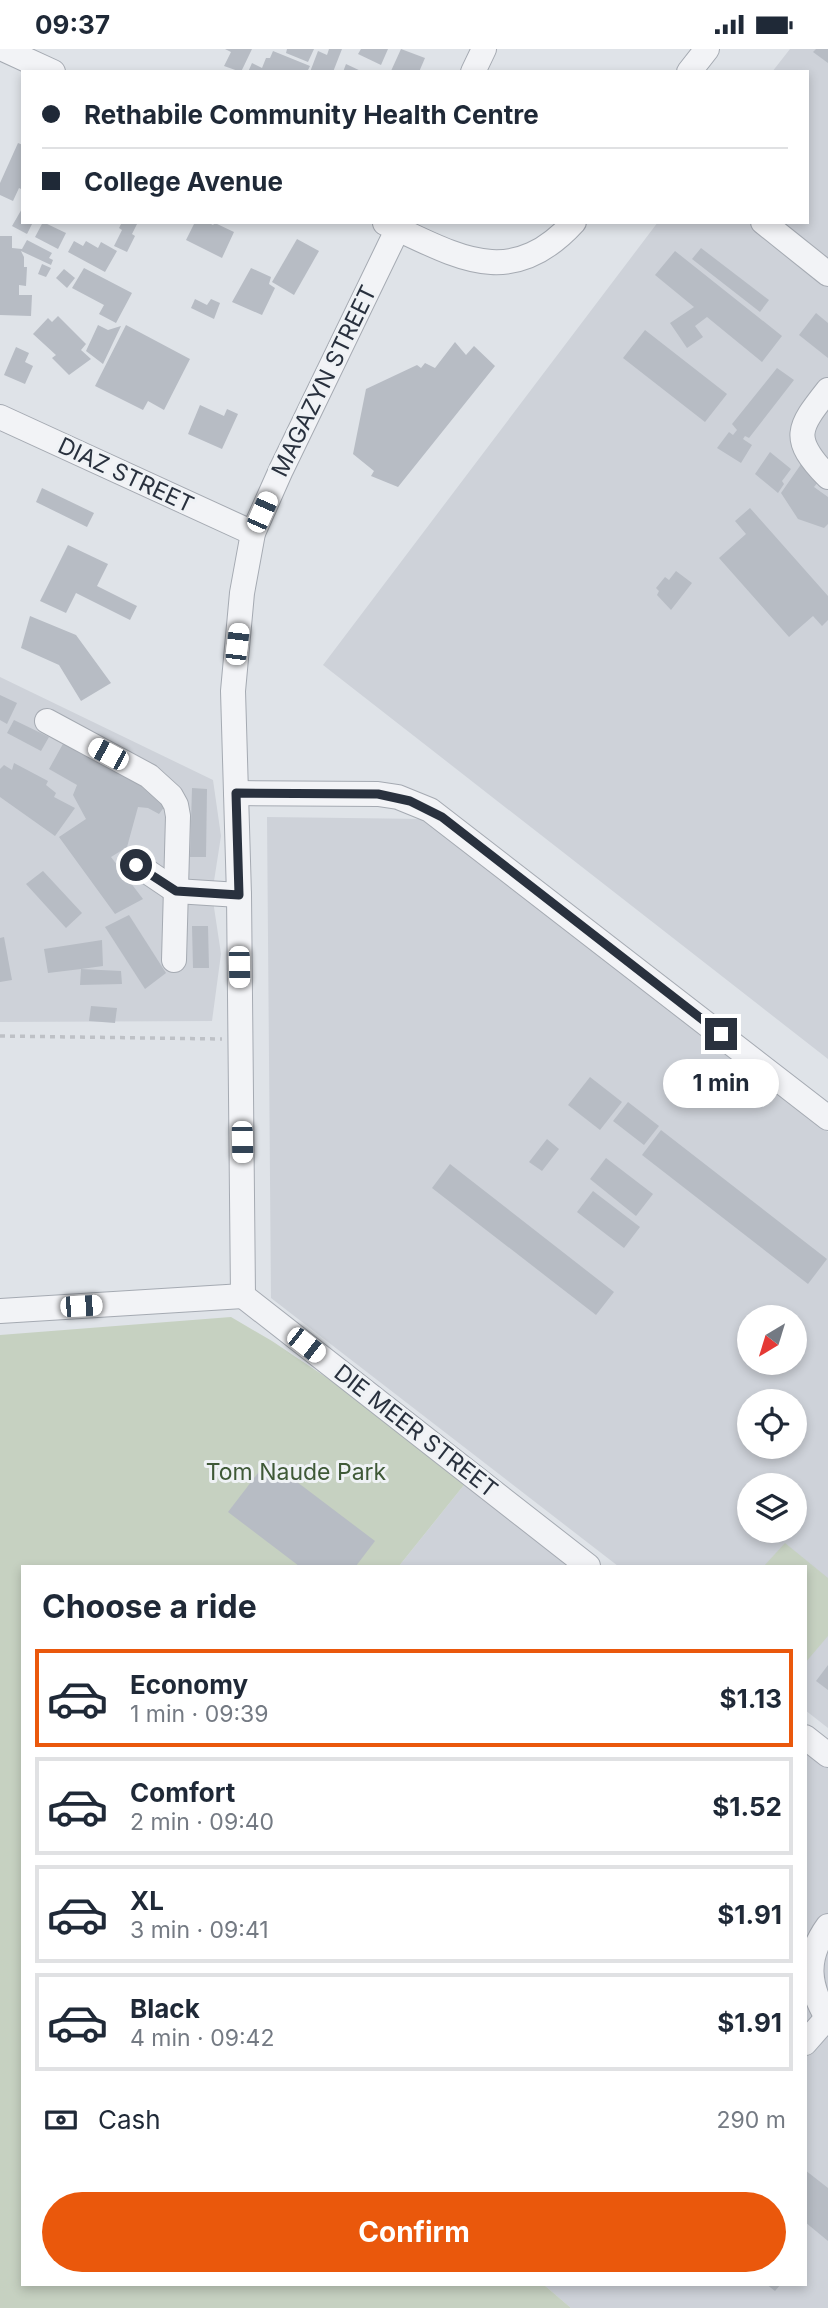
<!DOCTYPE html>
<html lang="en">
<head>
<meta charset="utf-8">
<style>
  :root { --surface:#fff; --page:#f6f6f7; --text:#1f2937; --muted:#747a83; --line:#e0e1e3; --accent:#ea580c }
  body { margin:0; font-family:Inter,sans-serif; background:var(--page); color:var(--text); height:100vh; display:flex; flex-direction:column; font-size:26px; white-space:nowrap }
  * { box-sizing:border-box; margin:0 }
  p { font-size:23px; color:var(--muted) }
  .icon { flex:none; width:38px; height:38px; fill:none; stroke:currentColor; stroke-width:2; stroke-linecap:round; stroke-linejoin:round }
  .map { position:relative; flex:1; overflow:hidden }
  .side { position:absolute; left:21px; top:1516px; width:786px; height:721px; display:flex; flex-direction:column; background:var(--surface); border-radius:0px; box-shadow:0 4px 10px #0003 }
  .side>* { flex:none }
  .top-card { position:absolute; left:21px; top:21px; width:788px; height:154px; border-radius:0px; box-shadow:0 4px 10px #0003; display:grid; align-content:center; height:154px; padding:0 21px; background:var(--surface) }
  .needle { width:46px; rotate:218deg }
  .buttons { position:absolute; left:737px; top:1256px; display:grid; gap:14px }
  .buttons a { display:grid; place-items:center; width:70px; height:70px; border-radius:50%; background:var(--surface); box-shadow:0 4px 10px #0003; font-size:35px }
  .end { position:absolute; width:32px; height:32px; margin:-16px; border:9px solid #29313e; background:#fff; box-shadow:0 0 0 4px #fff }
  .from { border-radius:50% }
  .bubble { position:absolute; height:49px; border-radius:24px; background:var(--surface); box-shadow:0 4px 10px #0003; font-size:23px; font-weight:700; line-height:49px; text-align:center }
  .car { position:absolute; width:21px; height:42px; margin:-21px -10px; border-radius:9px; box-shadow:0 0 5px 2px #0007; background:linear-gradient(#fff 24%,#345 0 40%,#fff 0 76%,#345 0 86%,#fff 0) }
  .top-card b { display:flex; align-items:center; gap:24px; height:66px; font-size:26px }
  .top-card b+b { border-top:2px solid var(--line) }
  .top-card i { width:18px; height:18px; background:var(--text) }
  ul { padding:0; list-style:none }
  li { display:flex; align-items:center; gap:21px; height:98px; margin:0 14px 10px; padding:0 7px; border:4px solid var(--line); border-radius:0px }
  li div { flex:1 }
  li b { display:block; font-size:26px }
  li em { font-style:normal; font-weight:700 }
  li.on { border-color:var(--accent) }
  li>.icon { width:63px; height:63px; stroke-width:1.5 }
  h2 { padding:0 21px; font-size:32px; line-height:84px }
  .pay { display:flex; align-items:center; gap:18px; height:77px; padding:0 21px; font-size:26px }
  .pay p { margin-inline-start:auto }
  .button { display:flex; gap:14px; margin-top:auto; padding:14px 21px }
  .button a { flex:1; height:80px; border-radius:42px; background:var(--accent); color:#fff; font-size:28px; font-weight:700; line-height:80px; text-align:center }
  .status { display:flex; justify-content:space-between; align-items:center; height:49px; padding:0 35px; background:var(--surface); direction:ltr }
  .status svg { height:19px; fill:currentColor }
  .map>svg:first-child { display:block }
  .built { fill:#ced2d9; fill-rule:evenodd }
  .green { fill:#c6d1c1 }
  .building { fill:#b7bcc4 }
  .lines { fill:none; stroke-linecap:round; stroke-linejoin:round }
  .minor-casing { stroke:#a5aab2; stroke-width:26 }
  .path { stroke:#bec1c6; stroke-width:3.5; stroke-dasharray:5 5; stroke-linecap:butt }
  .minor { stroke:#f2f3f6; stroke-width:24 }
  .route { stroke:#29313e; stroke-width:9 }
  .labels { text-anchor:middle; stroke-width:6; stroke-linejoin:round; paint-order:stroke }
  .street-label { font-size:23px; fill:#29313e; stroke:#eff2f5 }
  .park-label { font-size:23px; fill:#3f5937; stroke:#eff2f5 }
</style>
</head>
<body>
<div class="status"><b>09:37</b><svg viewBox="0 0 49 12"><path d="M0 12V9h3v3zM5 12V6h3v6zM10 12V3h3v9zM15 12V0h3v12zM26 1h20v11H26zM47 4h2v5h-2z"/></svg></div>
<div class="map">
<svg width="828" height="2259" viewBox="0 0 828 2259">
  <rect width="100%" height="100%" fill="#dfe3e8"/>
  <g class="built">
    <path d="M790 0H828V1010L323 616 658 173H807V23H772Z"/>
    <path d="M0 628 213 731 221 787 212 845 221 905 212 972 0 973Z"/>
    <path d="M267 768 427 770 828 1083V1679L805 1661V1517H618L271 1249ZM749 1269H794V1314H749ZM749 1353H794V1398H749ZM749 1437H794V1482H749Z"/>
    <path d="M472 1426 583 1517H399Z"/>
    <path d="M805 1698 828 1717V2259H571L543 2235H805Z"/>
  </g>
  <g class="green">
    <path d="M231 1268 272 1292 472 1426 399 1517H23V2235H543L571 2259H0V1286Z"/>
    <path d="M785 1494 828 1529V1587L805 1614V1517H764Z"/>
  </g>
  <g class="building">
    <path d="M225 0H252L241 23 224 17 231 3Z"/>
    <path d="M287 0H314L308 13 286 4Z"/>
    <path d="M329 0H342L333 23H310L318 2 327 6Z"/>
    <path d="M361 0H388L381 16 358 5Z"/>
    <path d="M401 0 425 9 419 23 391 22Z"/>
    <path d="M816 0H828V14L813 3Z"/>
    <path d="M273 2 310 17 307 23H248L252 14 262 19 266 9H270Z"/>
    <path d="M346 15 363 23H343Z"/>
    <path d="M18 94 23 96V141L19 139 13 152 0 146V134Z"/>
    <path d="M23 158V173H33L27 185 12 177Z"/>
    <path d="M43 173 66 184 58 200 35 188Z"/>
    <path d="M122 173H138L132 185 135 187 127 203 114 197 122 181 119 179Z"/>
    <path d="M195 173H207L213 176 215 174 234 183 222 209 186 191Z"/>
    <path d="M0 187H12V199L22 200 27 191 52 204 49 209 53 211 51 216 21 202 24 208V218H27L26 237 19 236V246H32L31 267 0 266Z"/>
    <path d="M297 190 319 202 294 246 272 233Z"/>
    <path d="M74 192 83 197 86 192 98 199 101 193 117 202 105 223 68 203Z"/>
    <path d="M701 199 769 251 760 263 692 210Z"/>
    <path d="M675 202 782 287 762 313 707 268 695 277 703 288 687 299 670 274 694 258 655 226Z"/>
    <path d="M42 215 51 219 46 228 38 225Z"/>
    <path d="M84 219 132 244 116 274 99 265 104 256 72 239Z"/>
    <path d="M251 219 271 228 269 235 275 239 262 266 232 253Z"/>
    <path d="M64 220 75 229 67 239 56 229Z"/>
    <path d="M195 250 207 256 211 250 220 254 214 270 191 259Z"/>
    <path d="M816 264 828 274V309L799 286Z"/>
    <path d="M58 267 86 295 81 301 91 310 69 326 52 309 56 306 33 285 48 269 52 273Z"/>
    <path d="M98 276 108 281 121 277 103 315 86 302Z"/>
    <path d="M126 276 190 310 164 361 148 352 143 361 95 337Z"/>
    <path d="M645 281 727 345 705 373 623 309Z"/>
    <path d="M455 293 466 306 474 297 495 317 398 438 371 427 374 422 353 405 366 340 417 316 421 319 425 314 435 319Z"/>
    <path d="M16 298 29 304 25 313 33 317 25 335 4 326Z"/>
    <path d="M777 319 794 331 749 389 745 387 743 390 752 396 741 414 717 399 729 383 733 386 737 381 732 375Z"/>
    <path d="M200 356 224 367 227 360 238 365 222 400 188 385Z"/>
    <path d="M770 403 791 420 782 432 784 435 778 444 755 425Z"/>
    <path d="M804 411 824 426 814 438 828 448V475L824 479 798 470 781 444Z"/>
    <path d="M42 439 94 464 87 478 36 453Z"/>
    <path d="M750 459 828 547V571L822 577 813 567 789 588 719 509 746 485 735 472Z"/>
    <path d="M68 496 108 515 97 537 137 557 130 571 76 544 66 564 40 552Z"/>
    <path d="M676 522 692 534 671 561 657 546 659 542 656 539 665 528 669 531Z"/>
    <path d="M30 567 76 586 111 634 81 652 59 616 21 599Z"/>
    <path d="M0 646 17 654 7 675 0 671Z"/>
    <path d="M14 671 49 688 41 702 7 684Z"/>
    <path d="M64 693 144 734 165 757 159 765 148 759 138 758 127 798 111 808 143 850 115 865 59 788 86 770 73 746 77 736 49 720Z"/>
    <path d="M14 714 48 732 46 736 56 744 54 748 75 759 55 787 0 748V720L4 716 12 721Z"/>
    <path d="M192 739 207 740 206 808H190Z"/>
    <path d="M43 822 82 864 66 879 26 835Z"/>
    <path d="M129 866 166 924 145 940 105 878Z"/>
    <path d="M192 877H208L209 919H193Z"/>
    <path d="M4 888 12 931 0 933V889Z"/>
    <path d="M102 891 103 917 81 920 121 922 122 935 80 936 81 920 48 924 44 900Z"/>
    <path d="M91 957 117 959 115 974 89 972Z"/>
    <path d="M590 1028 622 1053 600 1081 568 1056Z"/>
    <path d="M628 1053 659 1077 644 1096 613 1072Z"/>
    <path d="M661 1081 827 1210 808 1235 642 1106Z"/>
    <path d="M547 1090 559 1100 542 1122 529 1113Z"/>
    <path d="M606 1109 653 1145 636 1167 590 1130Z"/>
    <path d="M450 1115 614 1243 596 1266 432 1139Z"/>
    <path d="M593 1142 640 1178 624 1199 577 1163Z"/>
    <path d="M268 1411 375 1492 356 1517H299L228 1463Z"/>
    <path d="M828 1616V1641L816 1632Z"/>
    <path d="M805 2121 828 2139V2192L805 2173Z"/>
    <path d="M766 2235H781L775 2242Z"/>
  </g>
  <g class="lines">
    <defs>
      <g id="minor">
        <path d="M3 0 53 23"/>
        <path d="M473 23 484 0"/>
        <path d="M689 23 707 0"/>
        <path d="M763 173 828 225"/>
        <path d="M385 174C457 207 510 243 574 173"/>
        <path d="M828 341C798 379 790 389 828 428"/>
        <path d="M0 368 253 484"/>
        <path d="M47 672 149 727 171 747 176 756 178 767 174 911"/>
        <path d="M236 744 378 745 398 748 430 761 828 1069"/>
        <path d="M136 815 176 842 239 846"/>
        <path d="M243 1247 239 846 233 642 242 544 253 484 281 421 401 173"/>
        <path d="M243 1247 588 1517"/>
        <path d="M0 1262 243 1247"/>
        <path d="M805 1688 828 1706"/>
        <path d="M828 1877C804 1910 808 1937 828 1970"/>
        <path d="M805 1994 827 1969"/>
      </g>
    </defs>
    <use href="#minor" class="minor-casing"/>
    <path class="path" d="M0 987 222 990"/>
    <use href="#minor" class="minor"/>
  </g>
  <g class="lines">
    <path class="route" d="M136 816 176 842 239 846 236 744 378 745 410 752 442 768 721 985"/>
  </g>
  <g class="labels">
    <g class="street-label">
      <text transform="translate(324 332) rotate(-64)" y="8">MAGAZYN STREET</text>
      <text transform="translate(126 426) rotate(25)" y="8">DIAZ STREET</text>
      <text transform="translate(416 1382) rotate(38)" y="8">DIE MEER STREET</text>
    </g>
    <g class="park-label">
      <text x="296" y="1431">Tom Naude Park</text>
    </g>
  </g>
</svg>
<div class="buttons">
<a><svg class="needle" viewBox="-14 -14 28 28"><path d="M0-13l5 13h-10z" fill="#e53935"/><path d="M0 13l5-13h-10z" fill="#747a83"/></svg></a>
<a><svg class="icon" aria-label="locate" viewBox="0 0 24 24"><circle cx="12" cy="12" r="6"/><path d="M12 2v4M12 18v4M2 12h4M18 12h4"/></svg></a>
<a><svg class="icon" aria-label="layers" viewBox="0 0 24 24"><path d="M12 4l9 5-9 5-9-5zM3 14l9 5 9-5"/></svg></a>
</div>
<i class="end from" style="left:136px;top:816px"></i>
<i class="end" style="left:721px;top:985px"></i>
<div class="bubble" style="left:663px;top:1010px;width:116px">1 min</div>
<i class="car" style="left:262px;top:463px;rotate:24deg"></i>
<i class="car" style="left:237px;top:595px;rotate:7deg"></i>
<i class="car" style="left:108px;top:705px;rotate:298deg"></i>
<i class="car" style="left:239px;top:918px;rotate:179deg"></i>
<i class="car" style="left:242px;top:1093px;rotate:179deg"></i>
<i class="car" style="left:81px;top:1257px;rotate:87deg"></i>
<i class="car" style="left:306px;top:1296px;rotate:128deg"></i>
<div class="top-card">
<b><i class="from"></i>Rethabile Community Health Centre</b>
<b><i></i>College Avenue</b>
</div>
<section class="side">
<h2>Choose a ride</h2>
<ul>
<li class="on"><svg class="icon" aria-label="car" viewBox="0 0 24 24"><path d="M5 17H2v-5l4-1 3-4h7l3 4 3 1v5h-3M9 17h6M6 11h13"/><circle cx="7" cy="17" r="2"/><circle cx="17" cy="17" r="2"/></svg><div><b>Economy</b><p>1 min · 09:39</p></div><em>$1.13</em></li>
<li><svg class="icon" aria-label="car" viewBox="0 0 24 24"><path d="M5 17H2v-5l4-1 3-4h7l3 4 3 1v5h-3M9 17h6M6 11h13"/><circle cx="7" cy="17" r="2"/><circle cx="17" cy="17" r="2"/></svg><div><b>Comfort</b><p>2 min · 09:40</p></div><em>$1.52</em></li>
<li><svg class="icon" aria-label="car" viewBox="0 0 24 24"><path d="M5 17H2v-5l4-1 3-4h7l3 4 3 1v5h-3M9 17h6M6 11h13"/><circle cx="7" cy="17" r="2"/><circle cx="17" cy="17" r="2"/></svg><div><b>XL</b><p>3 min · 09:41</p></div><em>$1.91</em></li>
<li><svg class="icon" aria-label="car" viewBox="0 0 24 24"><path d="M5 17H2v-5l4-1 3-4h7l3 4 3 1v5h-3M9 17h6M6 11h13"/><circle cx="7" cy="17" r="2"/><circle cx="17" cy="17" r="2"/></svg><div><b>Black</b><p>4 min · 09:42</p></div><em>$1.91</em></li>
</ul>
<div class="pay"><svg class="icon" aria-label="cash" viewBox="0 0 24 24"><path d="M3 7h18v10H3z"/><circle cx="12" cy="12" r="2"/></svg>Cash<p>290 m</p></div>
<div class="button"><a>Confirm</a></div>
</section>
</div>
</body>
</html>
